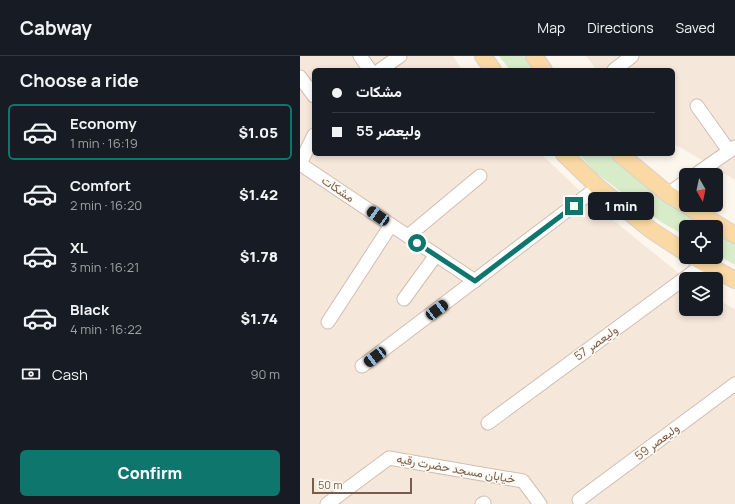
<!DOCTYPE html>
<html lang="en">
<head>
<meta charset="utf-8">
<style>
  :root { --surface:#171b24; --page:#242831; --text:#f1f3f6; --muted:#9ea1a6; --line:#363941; --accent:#0f766e }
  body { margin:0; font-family:Manrope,Vazirmatn,sans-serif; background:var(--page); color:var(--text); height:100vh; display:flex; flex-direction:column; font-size:15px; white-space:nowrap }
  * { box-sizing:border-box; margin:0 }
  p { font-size:13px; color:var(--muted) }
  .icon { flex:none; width:22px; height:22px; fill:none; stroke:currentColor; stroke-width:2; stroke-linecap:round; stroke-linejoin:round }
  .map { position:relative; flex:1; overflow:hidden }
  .details { display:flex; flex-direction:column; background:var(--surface); width:300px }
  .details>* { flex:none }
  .hud { position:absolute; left:12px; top:12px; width:363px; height:88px; border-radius:6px; box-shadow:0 2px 6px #0003; display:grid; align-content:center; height:88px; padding:0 20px; background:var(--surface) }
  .needle { width:26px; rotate:171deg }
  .fabs { position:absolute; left:379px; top:112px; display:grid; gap:8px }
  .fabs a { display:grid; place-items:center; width:44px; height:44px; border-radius:6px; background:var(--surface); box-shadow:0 2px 6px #0003; font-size:20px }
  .scale { position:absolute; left:12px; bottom:10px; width:100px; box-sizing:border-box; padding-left:4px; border:2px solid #7a5c4d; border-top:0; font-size:11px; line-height:14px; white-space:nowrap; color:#7a5c4d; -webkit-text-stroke:3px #fffaf3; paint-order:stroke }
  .end { position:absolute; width:18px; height:18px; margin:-9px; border:5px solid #0f766e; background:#fff; box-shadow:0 0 0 2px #fff }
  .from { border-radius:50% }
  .bubble { position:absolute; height:28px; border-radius:6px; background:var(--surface); box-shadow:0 2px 6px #0003; font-size:13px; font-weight:800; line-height:28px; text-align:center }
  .car { position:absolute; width:12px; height:24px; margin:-12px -6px; border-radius:5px; box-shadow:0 0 3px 1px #0007; background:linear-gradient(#222 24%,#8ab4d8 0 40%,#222 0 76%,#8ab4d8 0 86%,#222 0) }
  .hud b { display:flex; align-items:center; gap:14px; height:38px; font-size:15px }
  .hud b+b { border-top:1px solid var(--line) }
  .hud i { width:10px; height:10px; background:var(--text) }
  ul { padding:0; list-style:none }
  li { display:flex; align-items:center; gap:12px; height:56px; margin:0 8px 6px; padding:0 12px; border:2px solid transparent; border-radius:6px }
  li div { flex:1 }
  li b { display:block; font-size:15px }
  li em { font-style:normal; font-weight:800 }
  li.active { border-color:var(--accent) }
  li>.icon { width:36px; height:36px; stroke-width:1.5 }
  h2 { padding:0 20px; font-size:18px; line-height:48px }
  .pay { display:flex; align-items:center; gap:10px; height:44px; padding:0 20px; font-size:15px }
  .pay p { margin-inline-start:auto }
  .cta { display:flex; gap:8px; margin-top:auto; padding:8px 20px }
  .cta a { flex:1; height:46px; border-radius:6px; background:var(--accent); color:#fff; font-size:16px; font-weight:800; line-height:46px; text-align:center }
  header { display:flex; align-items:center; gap:24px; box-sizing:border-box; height:56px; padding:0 20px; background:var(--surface); border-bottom:1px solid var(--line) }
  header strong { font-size:19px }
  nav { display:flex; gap:22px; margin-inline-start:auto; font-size:14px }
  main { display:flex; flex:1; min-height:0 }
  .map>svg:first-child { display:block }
  .residential { fill:#f5e8da }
  .green { fill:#d8ecc9 }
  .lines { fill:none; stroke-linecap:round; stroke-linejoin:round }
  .minor-casing { stroke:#d1beb0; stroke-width:15 }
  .major-casing { stroke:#dad1cd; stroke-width:18 }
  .minor { stroke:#fff; stroke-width:13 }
  .major { stroke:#fbd9a5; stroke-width:16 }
  .route { stroke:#0f766e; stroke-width:5 }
  .labels { text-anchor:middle; stroke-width:3; stroke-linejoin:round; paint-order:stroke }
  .street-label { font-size:12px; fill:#7a5c4d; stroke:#fffaf3 }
</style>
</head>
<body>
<header>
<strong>Cabway</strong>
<nav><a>Map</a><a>Directions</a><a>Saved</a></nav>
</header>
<main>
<section class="details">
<h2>Choose a ride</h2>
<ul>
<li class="active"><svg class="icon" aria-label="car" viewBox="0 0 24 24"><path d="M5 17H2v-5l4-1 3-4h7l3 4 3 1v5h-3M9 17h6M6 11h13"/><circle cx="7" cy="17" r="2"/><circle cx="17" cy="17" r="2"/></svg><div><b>Economy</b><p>1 min · 16:19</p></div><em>$1.05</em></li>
<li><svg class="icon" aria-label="car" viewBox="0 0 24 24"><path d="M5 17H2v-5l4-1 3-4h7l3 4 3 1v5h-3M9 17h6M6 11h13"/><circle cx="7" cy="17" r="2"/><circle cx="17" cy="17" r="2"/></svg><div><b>Comfort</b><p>2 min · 16:20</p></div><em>$1.42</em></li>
<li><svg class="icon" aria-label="car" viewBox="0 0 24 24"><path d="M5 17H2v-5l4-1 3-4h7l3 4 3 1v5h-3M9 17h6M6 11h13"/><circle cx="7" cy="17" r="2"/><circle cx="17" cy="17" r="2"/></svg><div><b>XL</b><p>3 min · 16:21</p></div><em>$1.78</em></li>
<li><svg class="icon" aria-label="car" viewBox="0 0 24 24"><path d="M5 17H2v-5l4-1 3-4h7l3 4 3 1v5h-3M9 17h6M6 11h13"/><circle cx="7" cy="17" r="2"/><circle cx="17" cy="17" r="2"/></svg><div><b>Black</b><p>4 min · 16:22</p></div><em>$1.74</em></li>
</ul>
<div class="pay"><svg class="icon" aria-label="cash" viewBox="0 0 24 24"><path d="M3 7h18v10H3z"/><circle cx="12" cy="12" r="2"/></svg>Cash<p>90 m</p></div>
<div class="cta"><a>Confirm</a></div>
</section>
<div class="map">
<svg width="435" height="448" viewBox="0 0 435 448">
  <rect width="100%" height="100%" fill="#fdf6ec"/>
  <g class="residential">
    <path d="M0 0H153L162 14H14V98H241L298 152 386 223V253H416V243L435 253V448H0Z"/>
    <path d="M286 0H435V124L373 87V14H297Z"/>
  </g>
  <g class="green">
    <path d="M199 0H224L234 14H210Z"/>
    <path d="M279 98H308L346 130 409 171H386V180L361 166 296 117Z"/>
    <path d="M416 175 435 186V209L416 198Z"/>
  </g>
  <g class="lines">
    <defs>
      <g id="minor">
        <path d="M60 0 70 14"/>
        <path d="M80 14 100 0"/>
        <path d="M314 14 332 0"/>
        <path d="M0 21 14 40"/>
        <path d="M397 50 429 95"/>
        <path d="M0 108 175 225"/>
        <path d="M0 108 14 79"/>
        <path d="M395 119 435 91"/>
        <path d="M368 138 386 125"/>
        <path d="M108 180 180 120"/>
        <path d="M104 243 136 199"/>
        <path d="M28 266 91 169"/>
        <path d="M62 310 298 131"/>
        <path d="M188 367 404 208"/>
        <path d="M279 444 435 328"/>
        <path d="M27 448 89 402 223 425 240 448"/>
        <path d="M182 448 184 447"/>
      </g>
      <g id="major">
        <path d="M183 0 193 14"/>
        <path d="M234 0 244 14"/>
        <path d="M264 98 298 131 351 174 386 197"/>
        <path d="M320 98 368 138 435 179"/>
        <path d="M393 201 435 224"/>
      </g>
    </defs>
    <use href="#minor" class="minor-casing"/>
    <use href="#major" class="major-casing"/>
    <use href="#minor" class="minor"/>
    <use href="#major" class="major"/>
  </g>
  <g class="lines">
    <path class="route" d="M117 187 175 225 274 150"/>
  </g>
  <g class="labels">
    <g class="street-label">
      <text transform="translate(38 133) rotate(34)" y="4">مشکات</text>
      <text transform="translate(296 287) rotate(-36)" y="4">ولیعصر 57</text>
      <text transform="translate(357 386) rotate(-37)" y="4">ولیعصر 59</text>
      <text transform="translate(156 413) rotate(10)" y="4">خیابان مسجد حضرت رقیه</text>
    </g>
  </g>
</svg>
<div class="fabs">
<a><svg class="needle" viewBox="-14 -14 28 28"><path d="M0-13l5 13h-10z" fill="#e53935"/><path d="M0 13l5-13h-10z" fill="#9ea1a6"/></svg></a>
<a><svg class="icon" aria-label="locate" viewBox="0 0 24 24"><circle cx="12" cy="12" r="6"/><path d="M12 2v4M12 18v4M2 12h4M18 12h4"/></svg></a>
<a><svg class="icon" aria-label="layers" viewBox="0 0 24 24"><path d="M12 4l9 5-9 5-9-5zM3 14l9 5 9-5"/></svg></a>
</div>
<div class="scale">50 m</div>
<i class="end from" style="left:117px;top:187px"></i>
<i class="end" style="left:274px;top:150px"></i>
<div class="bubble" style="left:288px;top:136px;width:66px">1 min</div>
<i class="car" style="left:78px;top:160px;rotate:304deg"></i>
<i class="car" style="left:137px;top:254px;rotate:53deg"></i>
<i class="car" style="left:75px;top:301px;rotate:233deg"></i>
<div class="hud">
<b><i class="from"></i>مشکات</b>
<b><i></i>ولیعصر 55</b>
</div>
</div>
</main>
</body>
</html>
